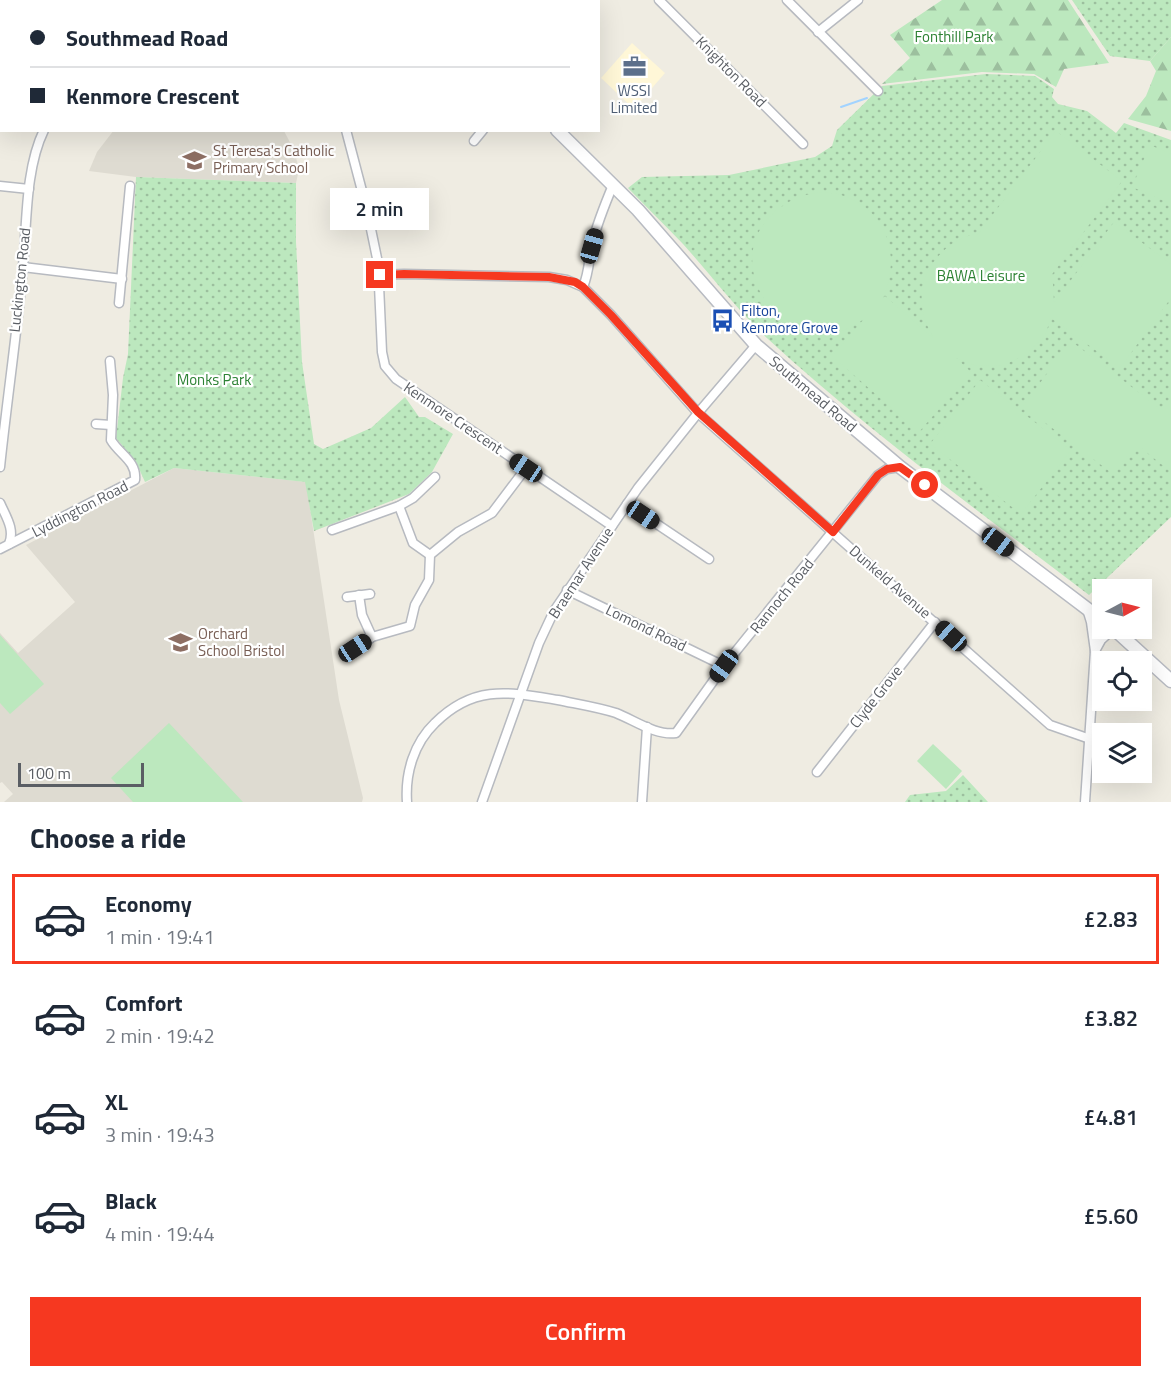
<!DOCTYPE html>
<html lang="en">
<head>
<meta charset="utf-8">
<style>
  :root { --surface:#fff; --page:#f2f2f3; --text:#1f2937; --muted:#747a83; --line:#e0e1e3; --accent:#f63820 }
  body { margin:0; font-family:"Titillium Web",sans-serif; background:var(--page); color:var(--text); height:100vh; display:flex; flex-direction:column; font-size:22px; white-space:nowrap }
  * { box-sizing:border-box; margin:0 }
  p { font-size:20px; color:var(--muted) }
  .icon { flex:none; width:33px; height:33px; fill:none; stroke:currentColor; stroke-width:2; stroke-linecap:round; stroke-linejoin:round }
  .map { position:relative; height:802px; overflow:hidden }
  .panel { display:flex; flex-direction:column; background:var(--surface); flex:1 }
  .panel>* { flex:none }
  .hud { position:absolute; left:0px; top:0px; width:600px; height:132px; box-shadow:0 6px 24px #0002; display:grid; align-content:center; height:132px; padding:0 30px; background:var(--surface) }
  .needle { width:39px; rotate:83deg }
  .fabs { position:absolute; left:1092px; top:579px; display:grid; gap:12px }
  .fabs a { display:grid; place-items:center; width:60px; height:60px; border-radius:0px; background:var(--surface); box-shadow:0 6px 24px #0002; font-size:30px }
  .scale { position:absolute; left:18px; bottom:15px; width:126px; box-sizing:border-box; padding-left:6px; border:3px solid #5a5e64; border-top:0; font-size:16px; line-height:21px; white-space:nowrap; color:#5a5e64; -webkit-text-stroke:4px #fff; paint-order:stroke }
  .end { position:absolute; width:27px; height:27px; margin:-14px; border:8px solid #f63820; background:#fff; box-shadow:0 0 0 3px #fff }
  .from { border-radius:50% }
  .bubble { position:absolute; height:42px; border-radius:0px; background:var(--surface); box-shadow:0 6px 24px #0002; font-size:20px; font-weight:600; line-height:42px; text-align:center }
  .car { position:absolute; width:18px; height:36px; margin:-18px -9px; border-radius:8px; box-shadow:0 0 4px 2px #0007; background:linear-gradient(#222 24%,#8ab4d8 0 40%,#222 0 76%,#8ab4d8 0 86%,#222 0) }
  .hud b { display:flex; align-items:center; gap:21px; height:57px; font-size:22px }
  .hud b+b { border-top:2px solid var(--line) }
  .hud i { width:15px; height:15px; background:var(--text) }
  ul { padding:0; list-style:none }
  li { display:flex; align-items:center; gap:18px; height:90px; margin:0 12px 9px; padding:0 18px; border:3px solid transparent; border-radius:0px }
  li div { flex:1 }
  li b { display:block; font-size:22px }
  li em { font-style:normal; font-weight:600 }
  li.active { border-color:var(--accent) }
  li>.icon { width:54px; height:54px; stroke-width:1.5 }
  h2 { padding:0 30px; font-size:27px; line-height:72px }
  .action { display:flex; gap:12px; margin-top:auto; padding:12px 30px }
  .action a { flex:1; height:69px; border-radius:0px; background:var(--accent); color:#fff; font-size:24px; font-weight:600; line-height:69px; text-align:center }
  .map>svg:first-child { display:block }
  .commercial { fill:#fff7d7 }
  .education { fill:#dedbd1 }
  .grass { fill:url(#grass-dots) }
  .forest { fill:url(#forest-firs) }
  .pitch { fill:#bce8be }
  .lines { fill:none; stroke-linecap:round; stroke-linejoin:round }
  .stream { stroke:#a2d3ff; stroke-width:2 }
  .street-casing { stroke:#b7bac0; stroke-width:11 }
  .secondary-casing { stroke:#b8bbc2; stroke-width:15 }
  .street { stroke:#fff; stroke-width:8 }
  .secondary { stroke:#fff; stroke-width:12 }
  .route { stroke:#f63820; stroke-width:8 }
  .labels { text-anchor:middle; stroke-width:4.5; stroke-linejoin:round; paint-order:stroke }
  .park-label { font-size:15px; fill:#2d8234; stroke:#fff }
  .street-label { font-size:15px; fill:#5a5e64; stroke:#fff }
  .service-label { font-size:15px; fill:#4e5e75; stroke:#fff }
  .education-label { font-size:15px; fill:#785e54; stroke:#fff; text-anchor:start }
  .transit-label { font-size:15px; fill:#164399; stroke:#fff; text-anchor:start }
</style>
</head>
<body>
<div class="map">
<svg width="1171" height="802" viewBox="0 0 1171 802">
  <defs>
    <pattern id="grass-dots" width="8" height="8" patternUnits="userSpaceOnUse" patternTransform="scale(1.5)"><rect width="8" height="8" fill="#bce8be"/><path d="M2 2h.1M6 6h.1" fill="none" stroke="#9cbf9e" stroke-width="1.8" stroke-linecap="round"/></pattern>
    <pattern id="forest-firs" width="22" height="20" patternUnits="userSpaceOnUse" patternTransform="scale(1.5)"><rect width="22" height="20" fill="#bce8be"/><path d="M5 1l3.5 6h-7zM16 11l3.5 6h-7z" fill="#9cbf9e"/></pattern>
  </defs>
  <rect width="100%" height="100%" fill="#efece2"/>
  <path class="commercial" d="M632 43 665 73 634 109 601 78Z"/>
  <g class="education">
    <path d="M114 130 284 131 294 150 299 169 296 183 136 177 89 171 97 152Z"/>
    <path d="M174 468 306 482 339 700 363 798 362 802H4L13 794 2 782 0 783V633L18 653 75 602 26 545Z"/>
  </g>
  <g class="grass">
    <path d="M1072 0H1171V37L1150 61 1110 56Z"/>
    <path d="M986 74 1035 76 1054 89 1052 97 1058 104 1087 111 1116 133 1124 123 1171 140V517L1089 595C980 512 869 432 768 339 737 310 711 275 683 244 665 225 646 207 628 188L642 177 729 175 815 157 832 146 837 130 882 86Z"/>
    <path d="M136 177 296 183V242L302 362 314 444 323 449 371 428 405 397 419 417H425L453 434 432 472 409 494 314 531 305 482 174 468 145 482 136 462 116 438 123 378 128 354Z"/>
    <path d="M963 775 988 802H905L910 795 946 791Z"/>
  </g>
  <g class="forest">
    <path d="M942 0H1068L1109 63 1064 69 1056 87 1034 74 982 72 882 84 910 58 890 35Z"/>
    <path d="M1171 37V131L1128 119 1146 96 1156 71 1150 61Z"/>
  </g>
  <g class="pitch">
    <path d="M1056 131 1122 181 1050 277 1053 284 1054 303 1114 222 1171 264V298L1120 368 1051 318 1045 335 1027 354 1004 365 977 366 956 358 971 372 919 432 832 356 864 319C789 375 705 256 784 205 800 194 822 189 841 195 888 210 902 257 882 299L885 296 933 338C930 330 924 321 923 312 922 306 921 296 922 289 926 263 952 236 978 234Z"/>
    <path d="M1150 145 1171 154V199L1169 203 1132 187Z"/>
    <path d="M1071 341 1162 410 1171 399V472L1136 444 1113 474 1023 406Z"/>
    <path d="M980 380 1071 450 1021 514 930 444Z"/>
    <path d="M0 635 44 684 10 714 0 703Z"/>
    <path d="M169 723 243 802H133L111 778Z"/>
    <path d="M933 744 962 771 946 789 917 761Z"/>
  </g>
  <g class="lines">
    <path class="stream" d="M841 107 867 98"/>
    <defs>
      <g id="street">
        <path d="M250 0 252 2"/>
        <path d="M659 0 803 144"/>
        <path d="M787 0 878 91"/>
        <path d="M226 2 228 0"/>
        <path d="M507 2 509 0"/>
        <path d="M818 32 858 0"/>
        <path d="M346 130 367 210 378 263 382 352 385 366 396 379 612 526"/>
        <path d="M474 141 483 130"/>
        <path d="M0 186 29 189"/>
        <path d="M23 267 122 279"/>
        <path d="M380 275 404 274 549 277 567 280 583 287 611 315 698 413 1050 725 1090 739"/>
        <path d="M583 287C589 273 589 259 592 244 597 224 605 204 613 185"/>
        <path d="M119 303 130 186"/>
        <path d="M96 424 111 425"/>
        <path d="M0 467C7 400 17 333 23 266 27 224 25 169 44 130"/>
        <path d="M0 503C6 517 15 529 9 544"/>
        <path d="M627 504 709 559"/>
        <path d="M399 506 413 543 430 555"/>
        <path d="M332 530 399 506 413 498 435 477"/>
        <path d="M0 549 135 480C137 461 119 454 111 440L113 395 110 361"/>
        <path d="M567 590 724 666"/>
        <path d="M359 595 362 615 372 637"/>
        <path d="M347 597 370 594"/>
        <path d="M1095 651 1101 640 1113 629"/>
        <path d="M347 656 372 637 410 626 415 605 429 580 430 555 458 532 492 513 526 468"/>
        <path d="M817 772 935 622"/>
        <path d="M407 802C405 773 414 743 435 723 474 684 509 692 558 700 577 704 597 707 616 713 634 720 656 736 676 733L724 666 878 475 887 469 900 467"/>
        <path d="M482 802 539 643 554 611 638 488 698 413 756 345"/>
        <path d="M642 802 647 727"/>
        <path d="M1085 802 1095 651 1091 622 1087 609"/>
      </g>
      <g id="secondary">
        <path d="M420 0 421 2"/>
        <path d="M6 2 7 0"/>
        <path d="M557 130 638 210 756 345 900 467 1102 620"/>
        <path d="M1113 628 1171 681"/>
      </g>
    </defs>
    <use href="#street" class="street-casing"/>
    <use href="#secondary" class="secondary-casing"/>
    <use href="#street" class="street"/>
    <use href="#secondary" class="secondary"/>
  </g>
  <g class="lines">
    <path class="route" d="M380 275 404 274 549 277 575 282 583 287 611 315 698 412 833 532 878 475 887 469 900 467 925 485"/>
  </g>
  <defs>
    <symbol id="office-bare" viewBox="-9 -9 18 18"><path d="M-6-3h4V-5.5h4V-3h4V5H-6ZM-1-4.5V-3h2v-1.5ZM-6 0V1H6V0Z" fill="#5c6f8a" stroke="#fff" stroke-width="2.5" paint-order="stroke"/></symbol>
    <symbol id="school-bare" viewBox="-9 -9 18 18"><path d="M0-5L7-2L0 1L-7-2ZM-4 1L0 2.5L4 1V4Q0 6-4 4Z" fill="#8d6e63" stroke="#fff" stroke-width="2.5" paint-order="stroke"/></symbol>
    <symbol id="bus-bare" viewBox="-9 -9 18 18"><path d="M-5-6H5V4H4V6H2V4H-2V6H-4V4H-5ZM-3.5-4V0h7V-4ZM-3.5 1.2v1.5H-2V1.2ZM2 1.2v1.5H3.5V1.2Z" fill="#1a4fb4" stroke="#fff" stroke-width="2.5" paint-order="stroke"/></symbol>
  </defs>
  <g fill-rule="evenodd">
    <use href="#office-bare" x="618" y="50" width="33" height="33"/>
    <use href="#school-bare" x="178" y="144" width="33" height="33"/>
    <use href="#bus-bare" x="706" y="304" width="33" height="33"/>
    <use href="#school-bare" x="164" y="626" width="33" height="33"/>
  </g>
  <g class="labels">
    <g class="park-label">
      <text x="954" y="42">Fonthill Park</text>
      <text x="981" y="281">BAWA Leisure</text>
      <text x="214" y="385">Monks Park</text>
    </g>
    <g class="street-label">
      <text transform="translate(731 72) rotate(45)" y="5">Knighton Road</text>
      <text transform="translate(20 280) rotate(-84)" y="5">Luckington Road</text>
      <text transform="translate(813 394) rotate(40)" y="5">Southmead Road</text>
      <text transform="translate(453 418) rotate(34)" y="5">Kenmore Crescent</text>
      <text transform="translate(80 509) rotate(-27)" y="5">Lyddington Road</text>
      <text transform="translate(581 573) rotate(-57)" y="5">Braemar Avenue</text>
      <text transform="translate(890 582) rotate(41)" y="5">Dunkeld Avenue</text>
      <text transform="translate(782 596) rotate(-51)" y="5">Rannoch Road</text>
      <text transform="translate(646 628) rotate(26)" y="5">Lomond Road</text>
      <text transform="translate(876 697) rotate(-52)" y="5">Clyde Grove</text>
    </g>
    <g class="service-label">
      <text x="634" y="96">WSSI<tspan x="634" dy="17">Limited</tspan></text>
    </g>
    <g class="education-label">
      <text x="213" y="156">St Teresa's Catholic<tspan x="213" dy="17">Primary School</tspan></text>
      <text x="198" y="639">Orchard<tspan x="198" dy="17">School Bristol</tspan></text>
    </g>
    <g class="transit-label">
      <text x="741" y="316">Filton,<tspan x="741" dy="17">Kenmore Grove</tspan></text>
    </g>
  </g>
</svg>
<div class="fabs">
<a><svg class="needle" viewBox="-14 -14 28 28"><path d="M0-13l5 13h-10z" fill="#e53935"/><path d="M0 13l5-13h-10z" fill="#747a83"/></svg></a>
<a><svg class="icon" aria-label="locate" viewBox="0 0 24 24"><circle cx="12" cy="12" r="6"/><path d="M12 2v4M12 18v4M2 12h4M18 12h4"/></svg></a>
<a><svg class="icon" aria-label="layers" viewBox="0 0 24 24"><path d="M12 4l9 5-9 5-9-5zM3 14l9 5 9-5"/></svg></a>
</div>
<div class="scale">100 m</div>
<i class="end from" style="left:925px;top:485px"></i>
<i class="end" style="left:380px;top:275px"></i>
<div class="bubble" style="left:330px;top:188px;width:99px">2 min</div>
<i class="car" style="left:592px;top:246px;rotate:16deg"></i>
<i class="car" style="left:526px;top:468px;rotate:304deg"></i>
<i class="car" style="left:643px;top:515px;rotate:124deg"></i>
<i class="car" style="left:998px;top:542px;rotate:127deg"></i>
<i class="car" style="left:951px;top:636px;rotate:312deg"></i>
<i class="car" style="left:355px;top:648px;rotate:57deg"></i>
<i class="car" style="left:724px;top:666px;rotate:216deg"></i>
<div class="hud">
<b><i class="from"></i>Southmead Road</b>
<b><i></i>Kenmore Crescent</b>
</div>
</div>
<section class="panel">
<h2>Choose a ride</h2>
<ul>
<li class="active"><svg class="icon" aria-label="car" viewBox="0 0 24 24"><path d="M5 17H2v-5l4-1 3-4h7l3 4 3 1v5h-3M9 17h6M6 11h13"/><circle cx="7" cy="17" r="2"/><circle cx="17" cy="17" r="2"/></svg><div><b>Economy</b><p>1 min · 19:41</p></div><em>£2.83</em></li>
<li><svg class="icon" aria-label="car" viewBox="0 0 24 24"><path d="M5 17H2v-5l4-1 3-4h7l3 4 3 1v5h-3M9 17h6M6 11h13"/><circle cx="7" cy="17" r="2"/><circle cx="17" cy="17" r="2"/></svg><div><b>Comfort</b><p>2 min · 19:42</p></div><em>£3.82</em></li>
<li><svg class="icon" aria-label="car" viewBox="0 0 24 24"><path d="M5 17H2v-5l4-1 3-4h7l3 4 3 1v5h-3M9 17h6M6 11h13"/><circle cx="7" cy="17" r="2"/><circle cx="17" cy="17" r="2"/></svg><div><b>XL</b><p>3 min · 19:43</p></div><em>£4.81</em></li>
<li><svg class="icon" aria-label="car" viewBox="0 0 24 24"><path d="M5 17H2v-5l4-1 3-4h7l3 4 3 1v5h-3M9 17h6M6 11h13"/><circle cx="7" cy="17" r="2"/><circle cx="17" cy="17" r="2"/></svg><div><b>Black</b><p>4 min · 19:44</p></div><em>£5.60</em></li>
</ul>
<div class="action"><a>Confirm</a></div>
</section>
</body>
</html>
